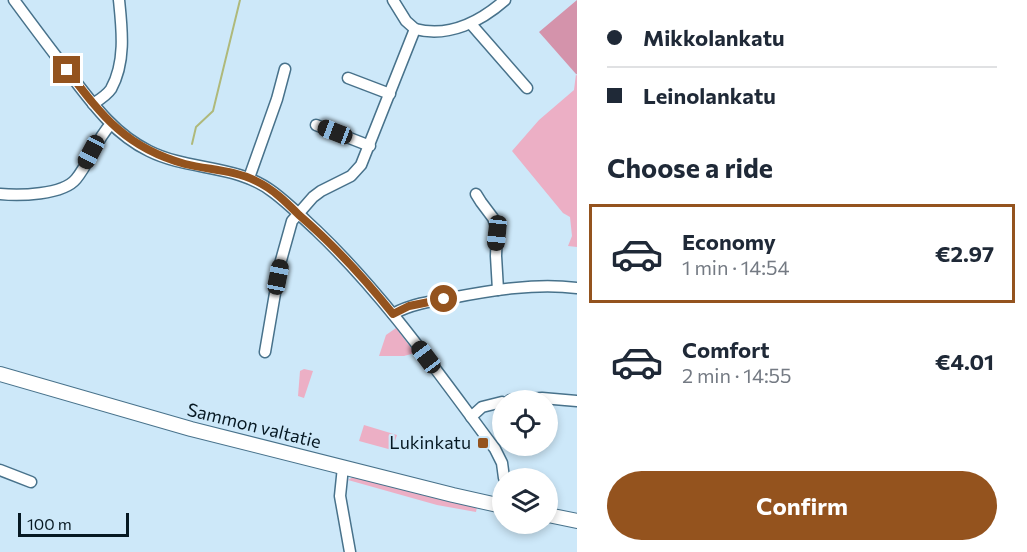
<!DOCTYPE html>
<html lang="en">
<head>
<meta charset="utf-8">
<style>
  :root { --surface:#fff; --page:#f6f6f7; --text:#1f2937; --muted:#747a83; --line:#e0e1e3; --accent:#94531e }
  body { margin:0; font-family:Commissioner,sans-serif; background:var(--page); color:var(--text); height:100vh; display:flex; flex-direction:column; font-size:22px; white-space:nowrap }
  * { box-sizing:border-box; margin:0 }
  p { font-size:20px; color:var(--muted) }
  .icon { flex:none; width:33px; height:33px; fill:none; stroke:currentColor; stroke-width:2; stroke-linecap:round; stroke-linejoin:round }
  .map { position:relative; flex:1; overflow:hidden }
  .panel { display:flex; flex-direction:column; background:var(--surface); width:450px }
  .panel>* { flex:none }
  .guide { display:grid; align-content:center; height:132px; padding:0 30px; background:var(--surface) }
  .controls { position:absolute; left:492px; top:390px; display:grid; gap:12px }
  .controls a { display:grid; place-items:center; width:66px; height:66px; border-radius:50%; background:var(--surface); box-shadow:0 3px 9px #0003; font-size:30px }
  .scale { position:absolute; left:18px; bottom:15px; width:111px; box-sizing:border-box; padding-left:6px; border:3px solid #061822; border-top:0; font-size:16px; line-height:21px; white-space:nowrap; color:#061822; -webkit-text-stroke:4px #cde8f9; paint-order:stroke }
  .end { position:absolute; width:27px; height:27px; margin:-14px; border:8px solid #94531e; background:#fff; box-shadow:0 0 0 3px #fff }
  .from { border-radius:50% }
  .car { position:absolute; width:18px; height:36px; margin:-18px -9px; border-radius:8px; box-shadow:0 0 4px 2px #0007; background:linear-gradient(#222 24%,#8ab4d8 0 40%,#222 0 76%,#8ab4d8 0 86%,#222 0) }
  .guide b { display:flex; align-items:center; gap:21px; height:57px; font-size:22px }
  .guide b+b { border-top:2px solid var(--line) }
  .guide i { width:15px; height:15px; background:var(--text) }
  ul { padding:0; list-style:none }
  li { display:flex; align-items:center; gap:18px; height:99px; margin:0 12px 9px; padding:0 18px; border:3px solid transparent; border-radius:0px }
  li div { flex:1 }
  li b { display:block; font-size:22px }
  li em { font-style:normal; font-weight:700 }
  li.on { border-color:var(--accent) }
  li>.icon { width:54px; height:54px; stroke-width:1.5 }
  h2 { padding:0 30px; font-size:27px; line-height:72px }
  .action { display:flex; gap:12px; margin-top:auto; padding:12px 30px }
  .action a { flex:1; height:69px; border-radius:36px; background:var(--accent); color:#fff; font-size:24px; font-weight:700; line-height:69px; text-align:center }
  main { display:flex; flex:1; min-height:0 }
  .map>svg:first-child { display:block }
  .green { fill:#ecafc5 }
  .forest { fill:#d493ab }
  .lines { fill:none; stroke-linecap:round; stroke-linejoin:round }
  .stream { stroke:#afb97b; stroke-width:2 }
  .minor-casing { stroke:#48728b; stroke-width:13 }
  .major-casing { stroke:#48728b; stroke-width:16 }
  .minor { stroke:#fff; stroke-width:10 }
  .major { stroke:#fff; stroke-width:14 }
  .route { stroke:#94531e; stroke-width:8 }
  .poi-dot { fill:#94531e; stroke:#cde8f9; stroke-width:2 }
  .labels { text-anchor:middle; stroke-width:4.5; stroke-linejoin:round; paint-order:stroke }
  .street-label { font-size:18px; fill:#061822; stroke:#cde8f9 }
  .poi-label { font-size:18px; fill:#061822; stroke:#cde8f9; text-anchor:end }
</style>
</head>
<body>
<main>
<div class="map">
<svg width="577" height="552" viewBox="0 0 577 552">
  <rect width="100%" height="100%" fill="#cde8f9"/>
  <g class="green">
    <path d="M576 74 577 76V247L568 246 572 236 570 217 563 213 512 151 539 120 574 90Z"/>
    <path d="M396 328 415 353 404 356H379L386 335Z"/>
    <path d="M304 369 313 371 304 398 298 396 300 371Z"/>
    <path d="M364 425 397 435 392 450 359 441Z"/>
    <path d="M353 477 477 507 476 512 437 505 348 480Z"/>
  </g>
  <path class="forest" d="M577 0V74H576L539 32Z"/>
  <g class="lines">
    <path class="stream" d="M192 144 196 127 213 111 240 0"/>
    <defs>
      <g id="minor">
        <path d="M14 0C31 23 48 46 66 69 90 100 112 133 149 151 189 171 237 164 273 192 289 204 303 218 317 231 385 296 439 374 495 449L502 463 504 478"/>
        <path d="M471 24 527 88"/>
        <path d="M415 29C449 38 481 21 505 0"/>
        <path d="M348 78 390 94"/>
        <path d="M93 104C99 100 107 95 111 89 126 62 122 29 119 0"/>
        <path d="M316 125 370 146"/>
        <path d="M249 178 277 99 285 69"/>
        <path d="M0 194C19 196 63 195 76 179 90 162 95 141 111 124"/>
        <path d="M476 194 481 202 493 218 497 229 496 256 498 290"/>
        <path d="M393 314C411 304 432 301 451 298 493 290 535 283 577 288"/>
        <path d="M265 352 280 264 292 221 313 197 321 191 351 176 361 165 415 29 406 21 393 0"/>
        <path d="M510 400 542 398 577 401"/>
        <path d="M471 417 482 407 502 402"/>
        <path d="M343 467 340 496 350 552"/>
        <path d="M0 470 31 482"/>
        <path d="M501 505 502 493"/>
      </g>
      <g id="major">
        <path d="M0 374 191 429 453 495 502 506"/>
        <path d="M548 515 577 521"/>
      </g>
    </defs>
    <use href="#minor" class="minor-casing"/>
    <use href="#major" class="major-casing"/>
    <use href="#minor" class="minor"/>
    <use href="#major" class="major"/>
  </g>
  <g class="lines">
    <path class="route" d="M67 70C102 116 126 148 185 164 209 170 234 170 256 181 273 189 286 202 299 215 334 245 364 278 393 314L409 306 444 299"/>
  </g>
  <rect class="poi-dot" x="477" y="437" width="12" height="12" rx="3"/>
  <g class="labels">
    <g class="street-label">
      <text transform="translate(254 426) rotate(14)" y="6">Sammon valtatie</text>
    </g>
    <g class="poi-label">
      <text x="471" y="449">Lukinkatu</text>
    </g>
  </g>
</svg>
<div class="controls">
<a><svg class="icon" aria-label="locate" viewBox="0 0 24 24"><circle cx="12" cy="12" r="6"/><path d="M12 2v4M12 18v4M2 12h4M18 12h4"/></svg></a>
<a><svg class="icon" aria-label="layers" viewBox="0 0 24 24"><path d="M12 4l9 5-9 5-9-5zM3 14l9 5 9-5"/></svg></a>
</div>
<div class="scale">100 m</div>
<i class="end from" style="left:444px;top:299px"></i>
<i class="end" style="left:67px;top:70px"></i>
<i class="car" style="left:335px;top:132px;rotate:291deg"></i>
<i class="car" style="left:91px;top:152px;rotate:208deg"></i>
<i class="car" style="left:497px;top:233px;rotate:186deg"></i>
<i class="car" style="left:278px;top:277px;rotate:11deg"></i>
<i class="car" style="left:426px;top:357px;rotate:323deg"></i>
</div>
<section class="panel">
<div class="guide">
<b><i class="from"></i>Mikkolankatu</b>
<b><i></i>Leinolankatu</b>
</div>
<h2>Choose a ride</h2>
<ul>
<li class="on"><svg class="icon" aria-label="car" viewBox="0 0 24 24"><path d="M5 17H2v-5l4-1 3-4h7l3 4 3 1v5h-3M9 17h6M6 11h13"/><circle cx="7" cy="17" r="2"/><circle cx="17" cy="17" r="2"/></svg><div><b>Economy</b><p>1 min · 14:54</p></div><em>€2.97</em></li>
<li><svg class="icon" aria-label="car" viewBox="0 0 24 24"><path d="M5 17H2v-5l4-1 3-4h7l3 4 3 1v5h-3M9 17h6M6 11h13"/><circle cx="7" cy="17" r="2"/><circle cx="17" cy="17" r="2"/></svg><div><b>Comfort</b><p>2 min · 14:55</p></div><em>€4.01</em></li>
</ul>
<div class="action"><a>Confirm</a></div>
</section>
</main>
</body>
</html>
